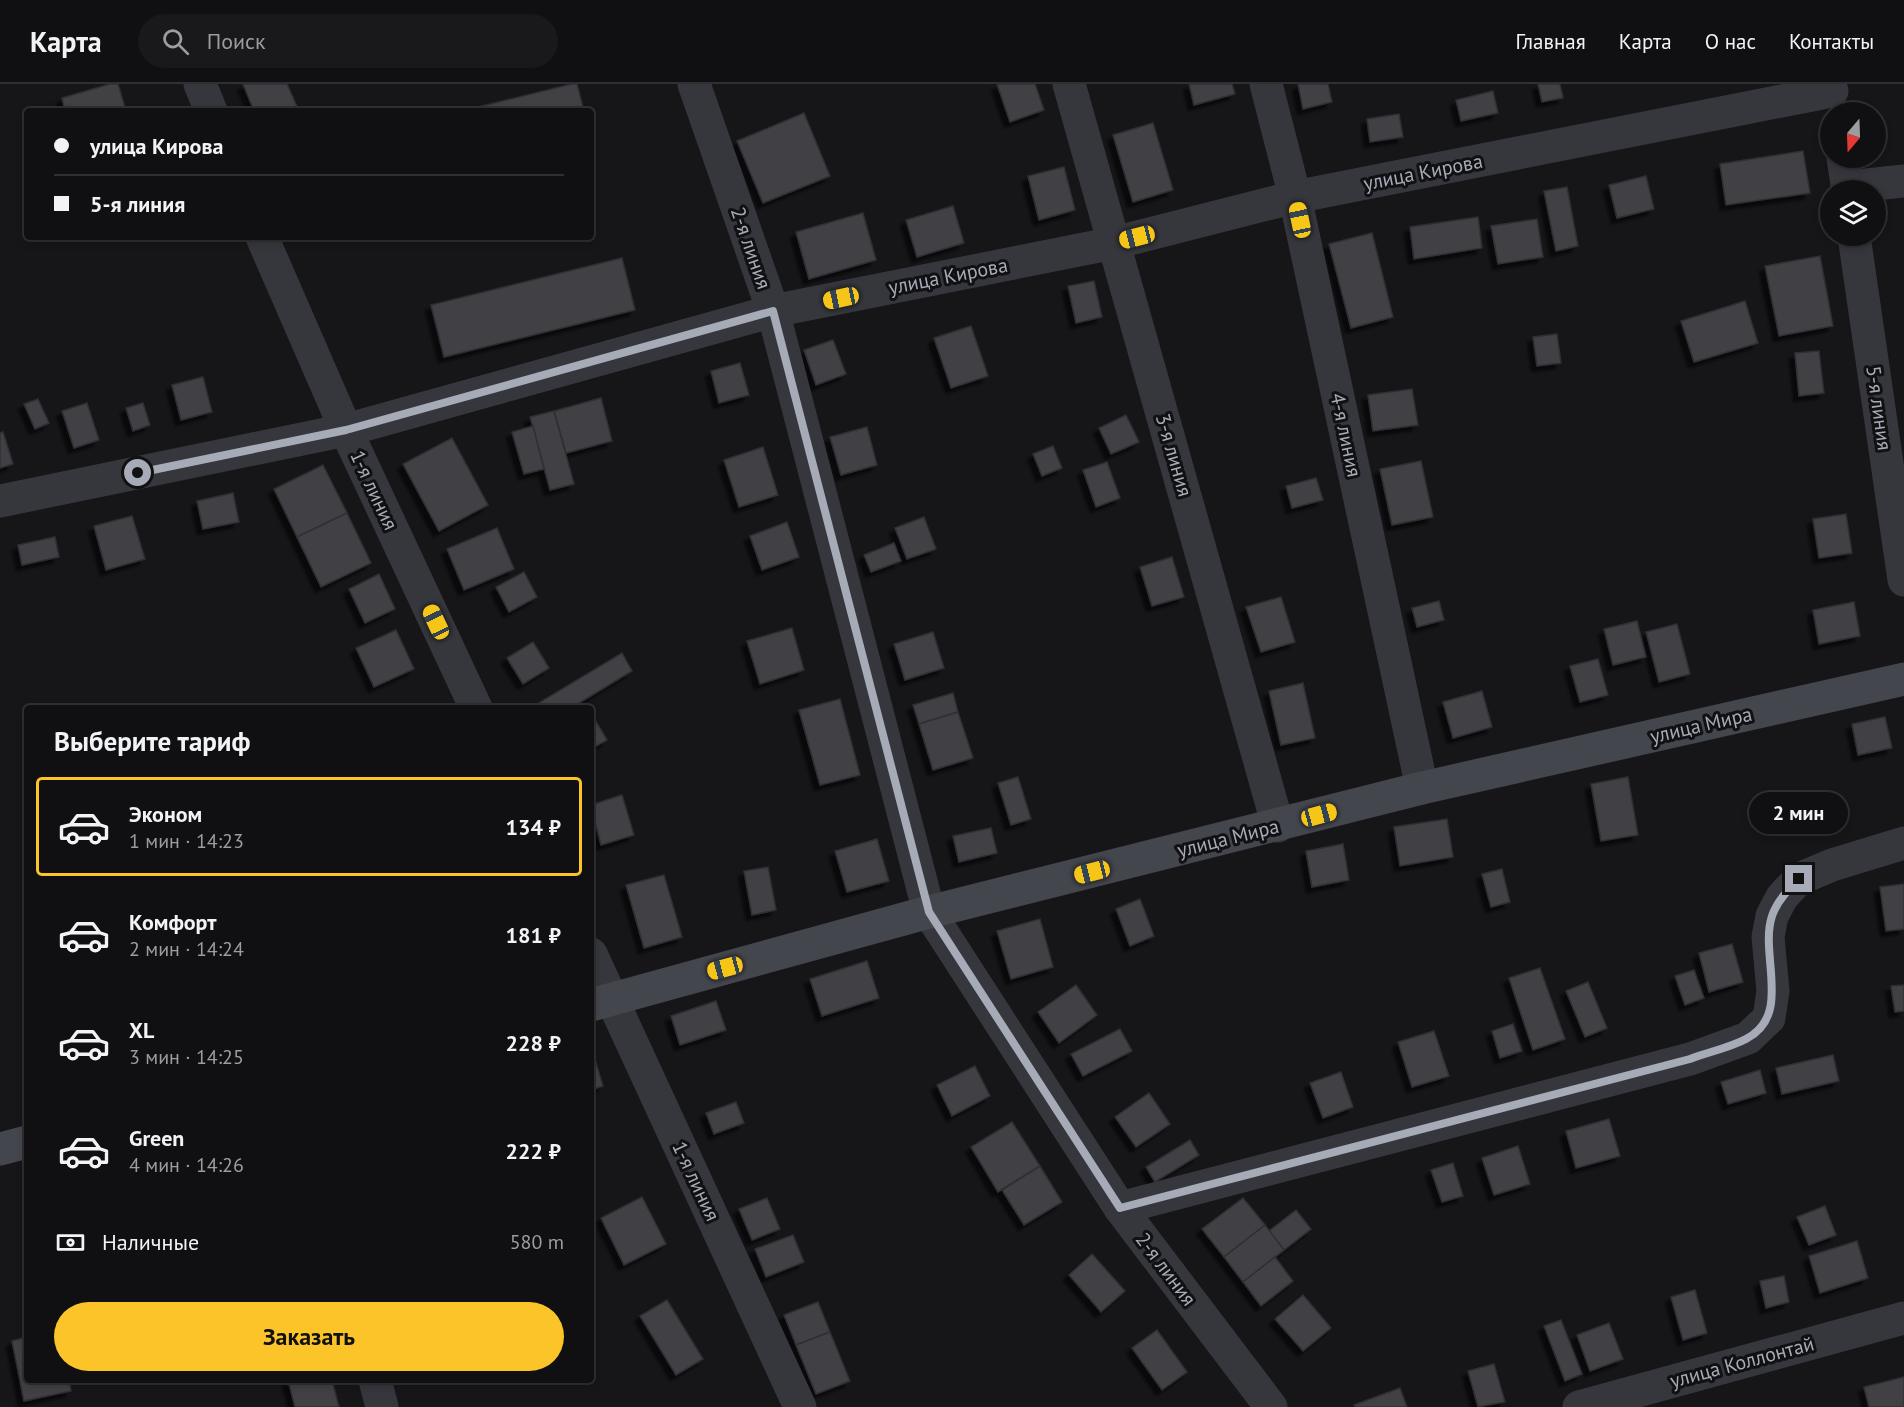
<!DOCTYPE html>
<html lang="ru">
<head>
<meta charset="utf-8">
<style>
  :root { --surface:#101012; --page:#19191b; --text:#f1f3f6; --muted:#9c9d9f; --line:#303032; --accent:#fbc52a }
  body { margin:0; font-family:"PT Sans",sans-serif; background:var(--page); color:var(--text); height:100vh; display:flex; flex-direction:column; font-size:22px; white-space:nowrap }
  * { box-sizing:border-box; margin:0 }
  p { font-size:20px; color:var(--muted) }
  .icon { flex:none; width:33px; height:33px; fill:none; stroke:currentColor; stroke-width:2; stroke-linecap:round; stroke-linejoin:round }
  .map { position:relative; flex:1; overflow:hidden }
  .drawer { position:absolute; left:24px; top:621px; width:570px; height:678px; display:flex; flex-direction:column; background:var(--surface); border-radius:6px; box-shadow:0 3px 9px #0003,0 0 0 2px var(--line) }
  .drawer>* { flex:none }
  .guide { position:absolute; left:24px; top:24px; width:570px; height:132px; border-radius:6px; box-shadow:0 3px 9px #0003,0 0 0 2px var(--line); display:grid; align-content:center; height:132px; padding:0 30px; background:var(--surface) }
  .needle { width:39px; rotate:199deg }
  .buttons { position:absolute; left:1820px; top:18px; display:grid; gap:12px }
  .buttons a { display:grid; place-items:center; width:66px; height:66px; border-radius:50%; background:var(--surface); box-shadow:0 3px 9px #0003,0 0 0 2px var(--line); font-size:30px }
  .end { position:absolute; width:27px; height:27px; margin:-14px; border:8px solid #a7abb8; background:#111; box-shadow:0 0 0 3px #111 }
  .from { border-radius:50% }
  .bubble { position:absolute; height:42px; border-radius:21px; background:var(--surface); box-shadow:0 3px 9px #0003,0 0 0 2px var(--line); font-size:20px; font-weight:700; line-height:42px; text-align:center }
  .car { position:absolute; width:18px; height:36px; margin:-18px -9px; border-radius:8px; box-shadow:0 0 4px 2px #0007; background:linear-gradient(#f5c518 24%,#345 0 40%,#f5c518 0 76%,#345 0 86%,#f5c518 0) }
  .guide b { display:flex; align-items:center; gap:21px; height:57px; font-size:22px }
  .guide b+b { border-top:2px solid var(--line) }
  .guide i { width:15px; height:15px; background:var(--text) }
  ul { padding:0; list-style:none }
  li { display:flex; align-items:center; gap:18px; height:99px; margin:0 12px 9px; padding:0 18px; border:3px solid transparent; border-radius:6px }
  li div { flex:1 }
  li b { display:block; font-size:22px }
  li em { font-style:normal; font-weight:700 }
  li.active { border-color:var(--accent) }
  li>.icon { width:54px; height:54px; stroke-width:1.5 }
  h2 { padding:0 30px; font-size:27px; line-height:72px }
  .pay { display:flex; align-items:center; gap:15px; height:66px; padding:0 30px; font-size:22px }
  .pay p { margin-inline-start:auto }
  .action { display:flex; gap:12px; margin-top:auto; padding:12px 30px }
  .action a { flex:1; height:69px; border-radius:36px; background:var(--accent); color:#111; font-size:24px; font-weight:700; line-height:69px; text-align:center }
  header { display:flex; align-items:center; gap:36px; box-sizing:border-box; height:84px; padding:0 30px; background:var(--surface); border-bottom:2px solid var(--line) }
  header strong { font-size:28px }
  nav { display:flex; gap:33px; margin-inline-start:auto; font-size:21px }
  .search { width:420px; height:54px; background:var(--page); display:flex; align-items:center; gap:15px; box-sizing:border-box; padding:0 21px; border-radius:33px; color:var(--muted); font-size:22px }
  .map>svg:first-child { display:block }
  .building { fill:#404045; stroke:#302f34; stroke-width:1.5; filter:url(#shadow) }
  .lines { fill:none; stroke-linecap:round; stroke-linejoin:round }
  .street { stroke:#36373d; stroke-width:33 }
  .secondary { stroke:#44464d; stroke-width:33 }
  .route { stroke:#a7abb8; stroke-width:8 }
  .labels { text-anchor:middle; stroke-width:6; stroke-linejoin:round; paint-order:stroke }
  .street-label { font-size:20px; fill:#a7abb8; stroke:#111013 }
</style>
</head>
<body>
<header>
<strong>Карта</strong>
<div class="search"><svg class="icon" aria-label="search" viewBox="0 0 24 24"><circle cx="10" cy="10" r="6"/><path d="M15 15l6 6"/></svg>Поиск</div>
<nav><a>Главная</a><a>Карта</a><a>О нас</a><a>Контакты</a></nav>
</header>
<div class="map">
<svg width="1904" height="1323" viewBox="0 0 1904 1323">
  <defs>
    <filter id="shadow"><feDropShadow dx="-5.5" dy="5.5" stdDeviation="1.5" flood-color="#0009"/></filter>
  </defs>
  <rect width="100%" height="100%" fill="#161518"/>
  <g class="building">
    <path d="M110 0H118L126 27H65L62 14Z"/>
    <path d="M243 0H287L299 27H254Z"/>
    <path d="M572 0H577L584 27H462Z"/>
    <path d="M997 0H1035L1044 26 1010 38Z"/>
    <path d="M1189 0H1232L1235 10 1194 21Z"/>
    <path d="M1298 0H1328L1332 18 1303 25Z"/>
    <path d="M1538 0H1560L1563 14 1542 18Z"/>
    <path d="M1493 7 1498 29 1461 37 1456 16Z"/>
    <path d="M804 29 830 92 763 119 737 57Z"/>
    <path d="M1399 30 1403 53 1370 58 1367 35Z"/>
    <path d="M1153 39 1173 106 1133 118 1113 51Z"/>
    <path d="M1803 67 1810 109 1726 121 1720 80Z"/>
    <path d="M1064 83 1075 126 1039 136 1028 92Z"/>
    <path d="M1646 92 1654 125 1617 134 1609 101Z"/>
    <path d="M1567 103 1578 162 1556 167 1544 107Z"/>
    <path d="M953 122 964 159 917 173 906 136Z"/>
    <path d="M863 129 876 176 809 195 796 148Z"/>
    <path d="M1478 133 1482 164 1414 175 1410 143Z"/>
    <path d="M1537 135 1543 173 1498 180 1491 142Z"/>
    <path d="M1372 149 1393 233 1351 244 1329 160Z"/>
    <path d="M1820 172 1833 242 1779 252 1765 182Z"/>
    <path d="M622 174 635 226 444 273 431 221Z"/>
    <path d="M1094 197 1102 233 1076 239 1068 202Z"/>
    <path d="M1745 217 1758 259 1694 278 1681 237Z"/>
    <path d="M971 242 988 292 951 304 934 254Z"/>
    <path d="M1557 250 1561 279 1537 282 1533 253Z"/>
    <path d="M833 256 846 290 816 301 804 266Z"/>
    <path d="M1819 267 1824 309 1799 312 1795 269Z"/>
    <path d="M740 279 749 311 719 319 711 287Z"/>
    <path d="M203 293 212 328 181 336 172 301Z"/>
    <path d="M1412 305 1418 341 1373 347 1368 311Z"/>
    <path d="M601 314 612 357 566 369 554 327Z"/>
    <path d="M38 315 49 339 35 345 24 320Z"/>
    <path d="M87 319 99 356 74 364 62 327Z"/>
    <path d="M143 319 150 341 133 347 126 324Z"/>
    <path d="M554 327 574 400 550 406 530 333Z"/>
    <path d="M1126 331 1139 358 1111 370 1099 344Z"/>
    <path d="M533 342 544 385 524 390 512 348Z"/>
    <path d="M867 343 877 381 841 391 830 353Z"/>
    <path d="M3 348 13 380 0 384V349Z"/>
    <path d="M452 354 488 421 439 447 403 380Z"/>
    <path d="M1053 362 1062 384 1042 392 1033 370Z"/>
    <path d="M763 363 778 411 739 423 724 376Z"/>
    <path d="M1421 377 1433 433 1392 441 1380 385Z"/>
    <path d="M1107 378 1120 414 1096 423 1083 386Z"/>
    <path d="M323 381 347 429 297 453 274 405Z"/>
    <path d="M1316 394 1323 416 1292 424 1286 402Z"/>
    <path d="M233 409 239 438 203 445 197 417Z"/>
    <path d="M347 429 371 479 321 503 297 453Z"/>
    <path d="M1846 430 1852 469 1819 474 1813 435Z"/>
    <path d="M132 432 145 475 106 486 94 442Z"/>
    <path d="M924 433 936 465 907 475 895 444Z"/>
    <path d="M787 438 799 473 762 486 750 452Z"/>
    <path d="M497 444 514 485 464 506 447 465Z"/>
    <path d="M55 453 59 473 22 481 18 461Z"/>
    <path d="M894 459 901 477 871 488 864 471Z"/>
    <path d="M1172 473 1184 513 1152 522 1140 483Z"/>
    <path d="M524 488 537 513 509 528 496 503Z"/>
    <path d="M379 490 395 525 365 539 349 505Z"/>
    <path d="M1281 513 1295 558 1261 568 1246 523Z"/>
    <path d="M1439 517 1444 536 1417 543 1412 524Z"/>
    <path d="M1854 518 1860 552 1819 560 1813 526Z"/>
    <path d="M1637 537 1646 573 1613 581 1604 545Z"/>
    <path d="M1677 540 1690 590 1659 598 1646 548Z"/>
    <path d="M792 544 804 586 760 600 747 557Z"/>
    <path d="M396 546 414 585 374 603 356 564Z"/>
    <path d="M933 548 944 584 905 596 894 560Z"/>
    <path d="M533 558 549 584 523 600 507 574Z"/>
    <path d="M622 569 632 587 571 624 532 623Z"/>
    <path d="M1598 575 1608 611 1580 618 1570 582Z"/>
    <path d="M1303 599 1315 654 1281 661 1269 607Z"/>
    <path d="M1482 607 1492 643 1453 654 1443 618Z"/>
    <path d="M953 609 958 628 919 640 913 621Z"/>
    <path d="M840 615 860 691 820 701 799 626Z"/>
    <path d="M958 628 973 674 933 686 919 640Z"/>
    <path d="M591 629 607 656 591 665Z"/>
    <path d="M1885 633 1892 664 1858 671 1852 640Z"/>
    <path d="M1018 693 1031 735 1011 741 998 699Z"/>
    <path d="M1628 693 1638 751 1601 757 1591 700Z"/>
    <path d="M622 711 634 751 601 761 591 721Z"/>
    <path d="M1447 735 1453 773 1400 782 1394 743Z"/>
    <path d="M991 744 997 769 959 778 953 752Z"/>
    <path d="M877 755 889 797 847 808 835 767Z"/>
    <path d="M1343 760 1349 796 1312 803 1306 767Z"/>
    <path d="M768 783 776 826 752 831 744 787Z"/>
    <path d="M1502 785 1510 818 1491 823 1482 790Z"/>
    <path d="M664 791 682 853 644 864 626 801Z"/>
    <path d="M1904 800V845L1886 847 1880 803Z"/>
    <path d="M1140 815 1154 852 1130 862 1116 825Z"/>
    <path d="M1040 835 1053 883 1011 895 997 847Z"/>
    <path d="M1732 860 1743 898 1709 908 1699 869Z"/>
    <path d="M867 877 879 914 822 932 810 895Z"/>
    <path d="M1540 884 1565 955 1533 966 1509 894Z"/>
    <path d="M1694 886 1704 914 1685 921 1675 892Z"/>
    <path d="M1588 898 1607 944 1585 953 1566 907Z"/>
    <path d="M1076 901 1097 931 1059 959 1038 928Z"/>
    <path d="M1904 901V927L1895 928 1891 902Z"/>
    <path d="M716 917 726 946 680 961 671 932Z"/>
    <path d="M1513 940 1522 967 1500 974 1492 947Z"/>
    <path d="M1120 945 1132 967 1083 992 1071 970Z"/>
    <path d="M1434 947 1449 992 1412 1003 1398 958Z"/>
    <path d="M591 962 603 1002 591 1006Z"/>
    <path d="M1833 971 1839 997 1782 1010 1776 984Z"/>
    <path d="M975 982 990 1012 952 1032 937 1001Z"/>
    <path d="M1760 986 1766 1009 1728 1020 1721 998Z"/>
    <path d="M1341 988 1353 1023 1323 1034 1310 999Z"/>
    <path d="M1149 1009 1170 1040 1136 1063 1115 1033Z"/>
    <path d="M736 1018 744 1039 714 1050 706 1029Z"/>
    <path d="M1609 1035 1620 1072 1576 1084 1566 1047Z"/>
    <path d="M1012 1038 1040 1082 998 1108 971 1063Z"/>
    <path d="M1190 1056 1199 1071 1155 1098 1146 1083Z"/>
    <path d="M1518 1062 1530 1100 1494 1111 1482 1074Z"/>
    <path d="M1453 1079 1463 1112 1442 1118 1431 1086Z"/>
    <path d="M1040 1082 1062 1118 1024 1141 1002 1106Z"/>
    <path d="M642 1113 666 1160 624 1181 601 1134Z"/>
    <path d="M767 1114 780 1145 752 1156 739 1125Z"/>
    <path d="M1243 1114 1265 1141 1224 1173 1202 1145Z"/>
    <path d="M1825 1122 1836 1151 1809 1161 1797 1133Z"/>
    <path d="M1296 1126 1311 1145 1284 1166 1269 1147Z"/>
    <path d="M1265 1141 1284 1166 1243 1198 1224 1173Z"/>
    <path d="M793 1151 804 1178 766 1193 755 1165Z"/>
    <path d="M1857 1157 1868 1194 1820 1209 1809 1172Z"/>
    <path d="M1092 1170 1125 1207 1101 1228 1069 1191Z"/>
    <path d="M1275 1173 1293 1197 1261 1222 1243 1198Z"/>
    <path d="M1784 1192 1789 1218 1766 1224 1760 1197Z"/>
    <path d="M1695 1206 1707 1249 1683 1256 1671 1213Z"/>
    <path d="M1303 1211 1331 1244 1303 1267 1275 1235Z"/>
    <path d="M667 1216 703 1275 676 1291 640 1232Z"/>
    <path d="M818 1218 830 1248 796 1261 784 1231Z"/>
    <path d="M1561 1236 1582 1290 1565 1297 1544 1242Z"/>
    <path d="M1609 1239 1623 1275 1590 1287 1577 1251Z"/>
    <path d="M1157 1246 1187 1288 1162 1306 1132 1264Z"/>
    <path d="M830 1248 850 1297 816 1310 796 1261Z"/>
    <path d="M27 1253V1296H69L71 1307 24 1317 12 1257Z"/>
    <path d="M1494 1280 1505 1318 1478 1323 1468 1287Z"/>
    <path d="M1904 1293V1323H1869L1864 1303Z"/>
    <path d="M288 1296H332L339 1323H295Z"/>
    <path d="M1400 1304 1407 1323H1355L1354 1321Z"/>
  </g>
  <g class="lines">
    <g class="street">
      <path d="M200 0 211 27"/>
      <path d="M694 0 773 227 929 828 1120 1124 1271 1323"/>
      <path d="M1069 0 1278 742"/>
      <path d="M1266 0 1295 113 1422 704"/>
      <path d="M1843 74 1848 106"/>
      <path d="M1847 103 1904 97"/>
      <path d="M1854 152 1904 496"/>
      <path d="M262 153 346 346 476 624"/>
      <path d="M0 417 346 346 773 227 1114 159 1295 113 1832 7"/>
      <path d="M591 870 800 1323"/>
      <path d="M1120 1124 1690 975 1748 954 1769 934 1773 907 1768 853 1772 832 1782 813 1799 795 1832 781 1904 759"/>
      <path d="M375 1296 382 1323"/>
      <path d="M1579 1323 1904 1234"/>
    </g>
    <g class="secondary">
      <path d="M591 921 929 828 1422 704 1904 595"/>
      <path d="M0 1065 27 1058"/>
    </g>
  </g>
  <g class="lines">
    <path class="route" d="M138 389 346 346 773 227 929 828 1120 1124 1690 975C1708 968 1729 964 1746 955 1793 931 1759 871 1772 832 1777 817 1788 806 1799 795"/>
  </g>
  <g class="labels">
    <g class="street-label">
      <text transform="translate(1423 88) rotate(-11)" y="7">улица Кирова</text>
      <text transform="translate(751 164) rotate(71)" y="7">2-я линия</text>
      <text transform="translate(948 192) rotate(-11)" y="7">улица Кирова</text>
      <text transform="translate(1879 324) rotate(82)" y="7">5-я линия</text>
      <text transform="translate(1346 351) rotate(78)" y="7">4-я линия</text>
      <text transform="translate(1174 371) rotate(74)" y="7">3-я линия</text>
      <text transform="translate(374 406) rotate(65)" y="7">1-я линия</text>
      <text transform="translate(1701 641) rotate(-13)" y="7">улица Мира</text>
      <text transform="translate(1228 754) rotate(-14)" y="7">улица Мира</text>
      <text transform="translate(696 1097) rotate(65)" y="7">1-я линия</text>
      <text transform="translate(1166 1185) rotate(53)" y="7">2-я линия</text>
      <text transform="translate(1742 1278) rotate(-15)" y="7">улица Коллонтай</text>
    </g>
  </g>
</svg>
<div class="buttons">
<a><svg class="needle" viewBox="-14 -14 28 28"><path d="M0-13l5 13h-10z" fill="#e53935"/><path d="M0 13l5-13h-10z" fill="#9c9d9f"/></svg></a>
<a><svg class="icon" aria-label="layers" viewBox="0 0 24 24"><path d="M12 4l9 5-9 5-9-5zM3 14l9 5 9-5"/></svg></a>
</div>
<i class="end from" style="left:138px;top:389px"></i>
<i class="end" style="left:1799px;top:795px"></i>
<div class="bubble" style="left:1749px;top:708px;width:99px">2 мин</div>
<i class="car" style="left:1300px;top:136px;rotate:348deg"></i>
<i class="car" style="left:1137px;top:153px;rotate:256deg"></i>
<i class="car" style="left:841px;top:214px;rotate:258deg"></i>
<i class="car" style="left:436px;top:538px;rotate:335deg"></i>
<i class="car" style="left:1319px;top:731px;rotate:75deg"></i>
<i class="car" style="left:1092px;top:788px;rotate:256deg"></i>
<i class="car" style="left:725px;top:884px;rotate:255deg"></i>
<div class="guide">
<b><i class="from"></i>улица Кирова</b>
<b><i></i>5-я линия</b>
</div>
<section class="drawer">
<h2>Выберите тариф</h2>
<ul>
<li class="active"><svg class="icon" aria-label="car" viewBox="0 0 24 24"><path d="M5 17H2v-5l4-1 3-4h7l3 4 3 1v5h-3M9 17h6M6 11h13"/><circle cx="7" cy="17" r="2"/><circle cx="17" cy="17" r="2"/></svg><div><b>Эконом</b><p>1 мин · 14:23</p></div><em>134 ₽</em></li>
<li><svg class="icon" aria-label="car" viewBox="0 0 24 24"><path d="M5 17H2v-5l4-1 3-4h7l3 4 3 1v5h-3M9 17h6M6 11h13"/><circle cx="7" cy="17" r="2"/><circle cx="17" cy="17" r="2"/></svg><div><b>Комфорт</b><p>2 мин · 14:24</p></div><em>181 ₽</em></li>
<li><svg class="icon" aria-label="car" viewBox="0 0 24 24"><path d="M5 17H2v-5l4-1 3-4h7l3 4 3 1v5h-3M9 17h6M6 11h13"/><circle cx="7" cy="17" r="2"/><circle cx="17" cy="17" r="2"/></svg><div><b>XL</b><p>3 мин · 14:25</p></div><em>228 ₽</em></li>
<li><svg class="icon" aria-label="car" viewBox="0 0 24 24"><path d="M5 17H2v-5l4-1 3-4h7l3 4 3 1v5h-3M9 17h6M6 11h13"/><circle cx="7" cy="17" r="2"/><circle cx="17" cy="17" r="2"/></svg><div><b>Green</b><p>4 мин · 14:26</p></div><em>222 ₽</em></li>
</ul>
<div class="pay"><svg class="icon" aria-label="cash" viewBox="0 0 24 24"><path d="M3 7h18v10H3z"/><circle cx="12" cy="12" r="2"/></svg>Наличные<p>580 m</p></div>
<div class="action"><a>Заказать</a></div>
</section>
</div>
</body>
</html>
